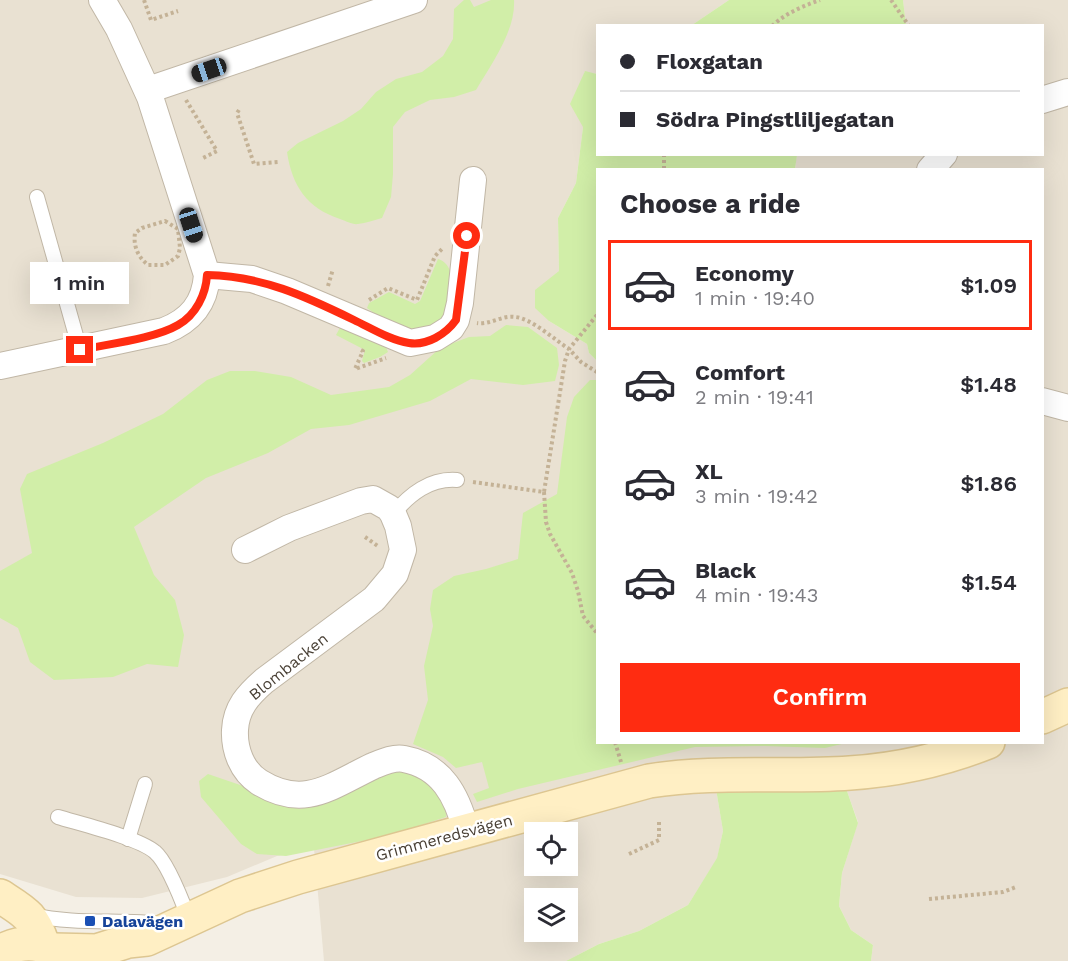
<!DOCTYPE html>
<html lang="en">
<head>
<meta charset="utf-8">
<style>
  :root { --surface:#fff; --page:#f7f7f7; --text:#2b2b33; --muted:#7c7c81; --line:#e1e1e2; --accent:#ff2c11 }
  body { margin:0; font-family:"Work Sans",sans-serif; background:var(--page); color:var(--text); height:100vh; display:flex; flex-direction:column; font-size:22px; white-space:nowrap }
  * { box-sizing:border-box; margin:0 }
  p { font-size:20px; color:var(--muted) }
  .icon { flex:none; width:33px; height:33px; fill:none; stroke:currentColor; stroke-width:2; stroke-linecap:round; stroke-linejoin:round }
  .map { position:relative; flex:1; overflow:hidden }
  .drawer { position:absolute; left:596px; top:168px; width:448px; height:576px; display:flex; flex-direction:column; background:var(--surface); border-radius:0px; box-shadow:0 6px 24px #0002 }
  .drawer>* { flex:none }
  .guide { position:absolute; left:596px; top:24px; width:448px; height:132px; border-radius:0px; box-shadow:0 6px 24px #0002; display:grid; align-content:center; height:132px; padding:0 24px; background:var(--surface) }
  .buttons { position:absolute; left:524px; top:822px; display:grid; gap:12px }
  .buttons a { display:grid; place-items:center; width:54px; height:54px; border-radius:0px; background:var(--surface); box-shadow:0 6px 24px #0002; font-size:30px }
  .end { position:absolute; width:27px; height:27px; margin:-14px; border:8px solid #ff2c11; background:#fff; box-shadow:0 0 0 3px #fff }
  .from { border-radius:50% }
  .bubble { position:absolute; height:42px; border-radius:0px; background:var(--surface); box-shadow:0 6px 24px #0002; font-size:20px; font-weight:600; line-height:42px; text-align:center }
  .car { position:absolute; width:18px; height:36px; margin:-18px -9px; border-radius:8px; box-shadow:0 0 4px 2px #0007; background:linear-gradient(#222 24%,#8ab4d8 0 40%,#222 0 76%,#8ab4d8 0 86%,#222 0) }
  .guide b { display:flex; align-items:center; gap:21px; height:57px; font-size:22px }
  .guide b+b { border-top:2px solid var(--line) }
  .guide i { width:15px; height:15px; background:var(--text) }
  ul { padding:0; list-style:none }
  li { display:flex; align-items:center; gap:18px; height:90px; margin:0 12px 9px; padding:0 12px; border:3px solid transparent; border-radius:0px }
  li div { flex:1 }
  li b { display:block; font-size:22px }
  li em { font-style:normal; font-weight:600 }
  li.active { border-color:var(--accent) }
  li>.icon { width:54px; height:54px; stroke-width:1.5 }
  h2 { padding:0 24px; font-size:27px; line-height:72px }
  .button { display:flex; gap:12px; margin-top:auto; padding:12px 24px }
  .button a { flex:1; height:69px; border-radius:0px; background:var(--accent); color:#fff; font-size:24px; font-weight:600; line-height:69px; text-align:center }
  .map>svg:first-child { display:block }
  .residential { fill:#e9e1d2; fill-rule:evenodd }
  .green { fill:#d1eea8 }
  .lines { fill:none; stroke-linecap:round; stroke-linejoin:round }
  .lane-casing { stroke:#c1b7a6; stroke-width:16 }
  .street-casing { stroke:#c1b7a6; stroke-width:28 }
  .secondary-casing { stroke:#ddc691; stroke-width:36 }
  .path { stroke:#c4b296; stroke-width:4; stroke-dasharray:3 3; stroke-linecap:butt }
  .lane { stroke:#fff; stroke-width:14 }
  .street { stroke:#fff; stroke-width:26 }
  .secondary { stroke:#ffefc4; stroke-width:33 }
  .route { stroke:#ff2c11; stroke-width:8 }
  .transit-dot { fill:#1a4fb4; stroke:#fff; stroke-width:2 }
  .labels { text-anchor:middle; stroke-width:5; stroke-linejoin:round; paint-order:stroke }
  .street-label { font-size:16px; fill:#483f34; stroke:#fff }
  .transit-label { font-size:16px; font-weight:bold; fill:#164399; stroke:#fff; text-anchor:start }
</style>
</head>
<body>
<div class="map">
<svg width="1068" height="961" viewBox="0 0 1068 961">
  <rect width="100%" height="100%" fill="#f4efe5"/>
  <path class="residential" d="M0 0H729L692 25 597 26V74L584 72 583 127 576 183 558 218 559 271 549 321 587 344 589 353 597 361V742H1042V170H795L796 160 797 154H1042V26L906 25 903 0H1068V961H871L873 945 851 930 839 906 842 873 858 822 847 791 716 789 723 831 717 859 688 905 639 931 599 944 566 961H324L314 849 277 856 227 877 142 898 76 897 0 874ZM534 832H567V866H534ZM534 898H567V932H534Z"/>
  <g class="green">
    <path d="M464 0H470L474 7 491 0H514C516 30 491 65 476 90L454 97 430 100 405 112 393 127V174L391 197 382 218C374 220 366 223 358 224 353 225 346 221 340 219 307 208 292 186 287 152L298 143 343 121 361 109 376 92 396 79 422 72 443 56 453 39 454 9Z"/>
    <path d="M729 0H903L906 25H692Z"/>
    <path d="M585 71 597 74V154L797 155 795 169 597 170V361L589 353 587 344 549 321 535 308V290L559 271 558 218 576 183 583 127 570 104Z"/>
    <path d="M438 259C462 266 453 316 435 326 430 329 418 332 412 332 398 332 378 316 367 308L369 303 389 292 415 304 420 301Z"/>
    <path d="M342 324 385 345 388 352 380 357 364 363 362 361 365 350 336 335Z"/>
    <path d="M506 325 528 327 557 348 559 365 555 381 523 385 471 379 430 401 349 425 311 429 268 453 206 478 134 527 154 575 175 600 184 635 178 667 147 664 113 677 54 680 30 662 18 628 0 618V571L32 553 20 489 27 474 103 443 163 414 207 380 230 371H255L291 377 331 395 389 387 410 375 440 348 469 337 490 336Z"/>
    <path d="M590 380H597V742L846 743 825 748 764 746 695 747 518 789 477 802 473 794 489 788 482 762 456 768 443 757 413 744 428 700 424 666 433 626 430 609 433 590 454 576 486 569 518 559 523 513 557 494 567 417 574 397Z"/>
    <path d="M399 771C406 773 416 774 423 777 439 784 448 801 446 817L387 836 286 856 257 854 241 844 201 797 199 781 208 774 246 787 268 802 300 809 326 802 365 780Z"/>
    <path d="M818 785 847 791 858 823 842 873 839 906 851 930 873 945 871 961H566L599 944 639 931 688 905 717 858 723 831 716 789Z"/>
  </g>
  <g class="lines">
    <defs>
      <g id="lane">
        <path d="M37 197 80 350"/>
        <path d="M393 514C410 494 430 478 457 480"/>
        <path d="M58 817C81 824 139 838 155 852 167 862 183 903 189 919"/>
        <path d="M128 839 145 784"/>
        <path d="M33 915C75 925 120 919 163 924"/>
      </g>
      <g id="street">
        <path d="M148 90 414 0"/>
        <path d="M1042 100 1068 92"/>
        <path d="M930 170 944 154"/>
        <path d="M207 275 252 279 287 291 410 343 435 338 451 328 456 320 460 303 473 180"/>
        <path d="M0 366 164 331C190 321 205 304 207 275L150 97 119 29 102 0"/>
        <path d="M1042 401 1068 408"/>
        <path d="M245 550 289 528 361 501 373 499 389 508 393 514 398 526 403 550 395 574 374 599 264 681C248 695 236 708 235 730 234 750 242 771 259 782 304 810 331 786 373 766 383 762 394 757 404 759 442 766 457 796 466 830"/>
      </g>
      <g id="secondary">
        <path d="M1042 717 1068 705"/>
        <path d="M0 896C25 912 33 915 43 945"/>
        <path d="M54 950 97 951 128 941 147 939 240 896 298 877 649 781C716 770 783 778 850 773 896 770 945 759 988 742"/>
        <path d="M0 952C23 939 47 941 65 961"/>
      </g>
    </defs>
    <use href="#lane" class="lane-casing"/>
    <use href="#street" class="street-casing"/>
    <use href="#secondary" class="secondary-casing"/>
    <g class="path">
      <path d="M144 0 151 20 178 11"/>
      <path d="M891 0 909 26"/>
      <path d="M772 26C786 13 803 6 820 0"/>
      <path d="M186 100 217 151 201 159"/>
      <path d="M239 110 237 113 254 164 278 162"/>
      <path d="M664 154V170"/>
      <path d="M165 221 178 229 180 248 178 256 165 265H148C138 257 133 246 135 233L142 228Z"/>
      <path d="M328 286 333 269"/>
      <path d="M369 300 388 288 417 300 435 256 443 248"/>
      <path d="M597 315 569 349 581 362 597 372"/>
      <path d="M361 350 363 351 355 369 386 358"/>
      <path d="M473 482 544 492 565 361 569 349C555 340 531 318 515 317 502 315 490 325 477 323"/>
      <path d="M544 492 546 522 550 534 572 573 578 591 583 616 597 633"/>
      <path d="M365 537 379 547"/>
      <path d="M615 742 621 762"/>
      <path d="M629 854 659 840V820"/>
      <path d="M929 899 1003 892 1016 887"/>
    </g>
    <use href="#lane" class="lane"/>
    <use href="#street" class="street"/>
    <use href="#secondary" class="secondary"/>
  </g>
  <g class="lines">
    <path class="route" d="M80 350C107 344 154 339 178 325 196 315 206 294 207 275 262 276 305 296 354 320 371 328 390 340 409 343 427 346 446 334 456 320L467 236"/>
  </g>
  <rect class="transit-dot" x="84" y="915" width="12" height="12" rx="3"/>
  <g class="labels">
    <g class="street-label">
      <text transform="translate(288 666) rotate(-39)" y="6">Blombacken</text>
      <text transform="translate(444 837) rotate(-15)" y="6">Grimmeredsvägen</text>
    </g>
    <g class="transit-label">
      <text x="102" y="927">Dalavägen</text>
    </g>
  </g>
</svg>
<div class="buttons">
<a><svg class="icon" aria-label="locate" viewBox="0 0 24 24"><circle cx="12" cy="12" r="6"/><path d="M12 2v4M12 18v4M2 12h4M18 12h4"/></svg></a>
<a><svg class="icon" aria-label="layers" viewBox="0 0 24 24"><path d="M12 4l9 5-9 5-9-5zM3 14l9 5 9-5"/></svg></a>
</div>
<i class="end from" style="left:467px;top:236px"></i>
<i class="end" style="left:80px;top:350px"></i>
<div class="bubble" style="left:30px;top:262px;width:99px">1 min</div>
<i class="car" style="left:209px;top:70px;rotate:251deg"></i>
<i class="car" style="left:191px;top:225px;rotate:162deg"></i>
<div class="guide">
<b><i class="from"></i>Floxgatan</b>
<b><i></i>Södra Pingstliljegatan</b>
</div>
<section class="drawer">
<h2>Choose a ride</h2>
<ul>
<li class="active"><svg class="icon" aria-label="car" viewBox="0 0 24 24"><path d="M5 17H2v-5l4-1 3-4h7l3 4 3 1v5h-3M9 17h6M6 11h13"/><circle cx="7" cy="17" r="2"/><circle cx="17" cy="17" r="2"/></svg><div><b>Economy</b><p>1 min · 19:40</p></div><em>$1.09</em></li>
<li><svg class="icon" aria-label="car" viewBox="0 0 24 24"><path d="M5 17H2v-5l4-1 3-4h7l3 4 3 1v5h-3M9 17h6M6 11h13"/><circle cx="7" cy="17" r="2"/><circle cx="17" cy="17" r="2"/></svg><div><b>Comfort</b><p>2 min · 19:41</p></div><em>$1.48</em></li>
<li><svg class="icon" aria-label="car" viewBox="0 0 24 24"><path d="M5 17H2v-5l4-1 3-4h7l3 4 3 1v5h-3M9 17h6M6 11h13"/><circle cx="7" cy="17" r="2"/><circle cx="17" cy="17" r="2"/></svg><div><b>XL</b><p>3 min · 19:42</p></div><em>$1.86</em></li>
<li><svg class="icon" aria-label="car" viewBox="0 0 24 24"><path d="M5 17H2v-5l4-1 3-4h7l3 4 3 1v5h-3M9 17h6M6 11h13"/><circle cx="7" cy="17" r="2"/><circle cx="17" cy="17" r="2"/></svg><div><b>Black</b><p>4 min · 19:43</p></div><em>$1.54</em></li>
</ul>
<div class="button"><a>Confirm</a></div>
</section>
</div>
</body>
</html>
